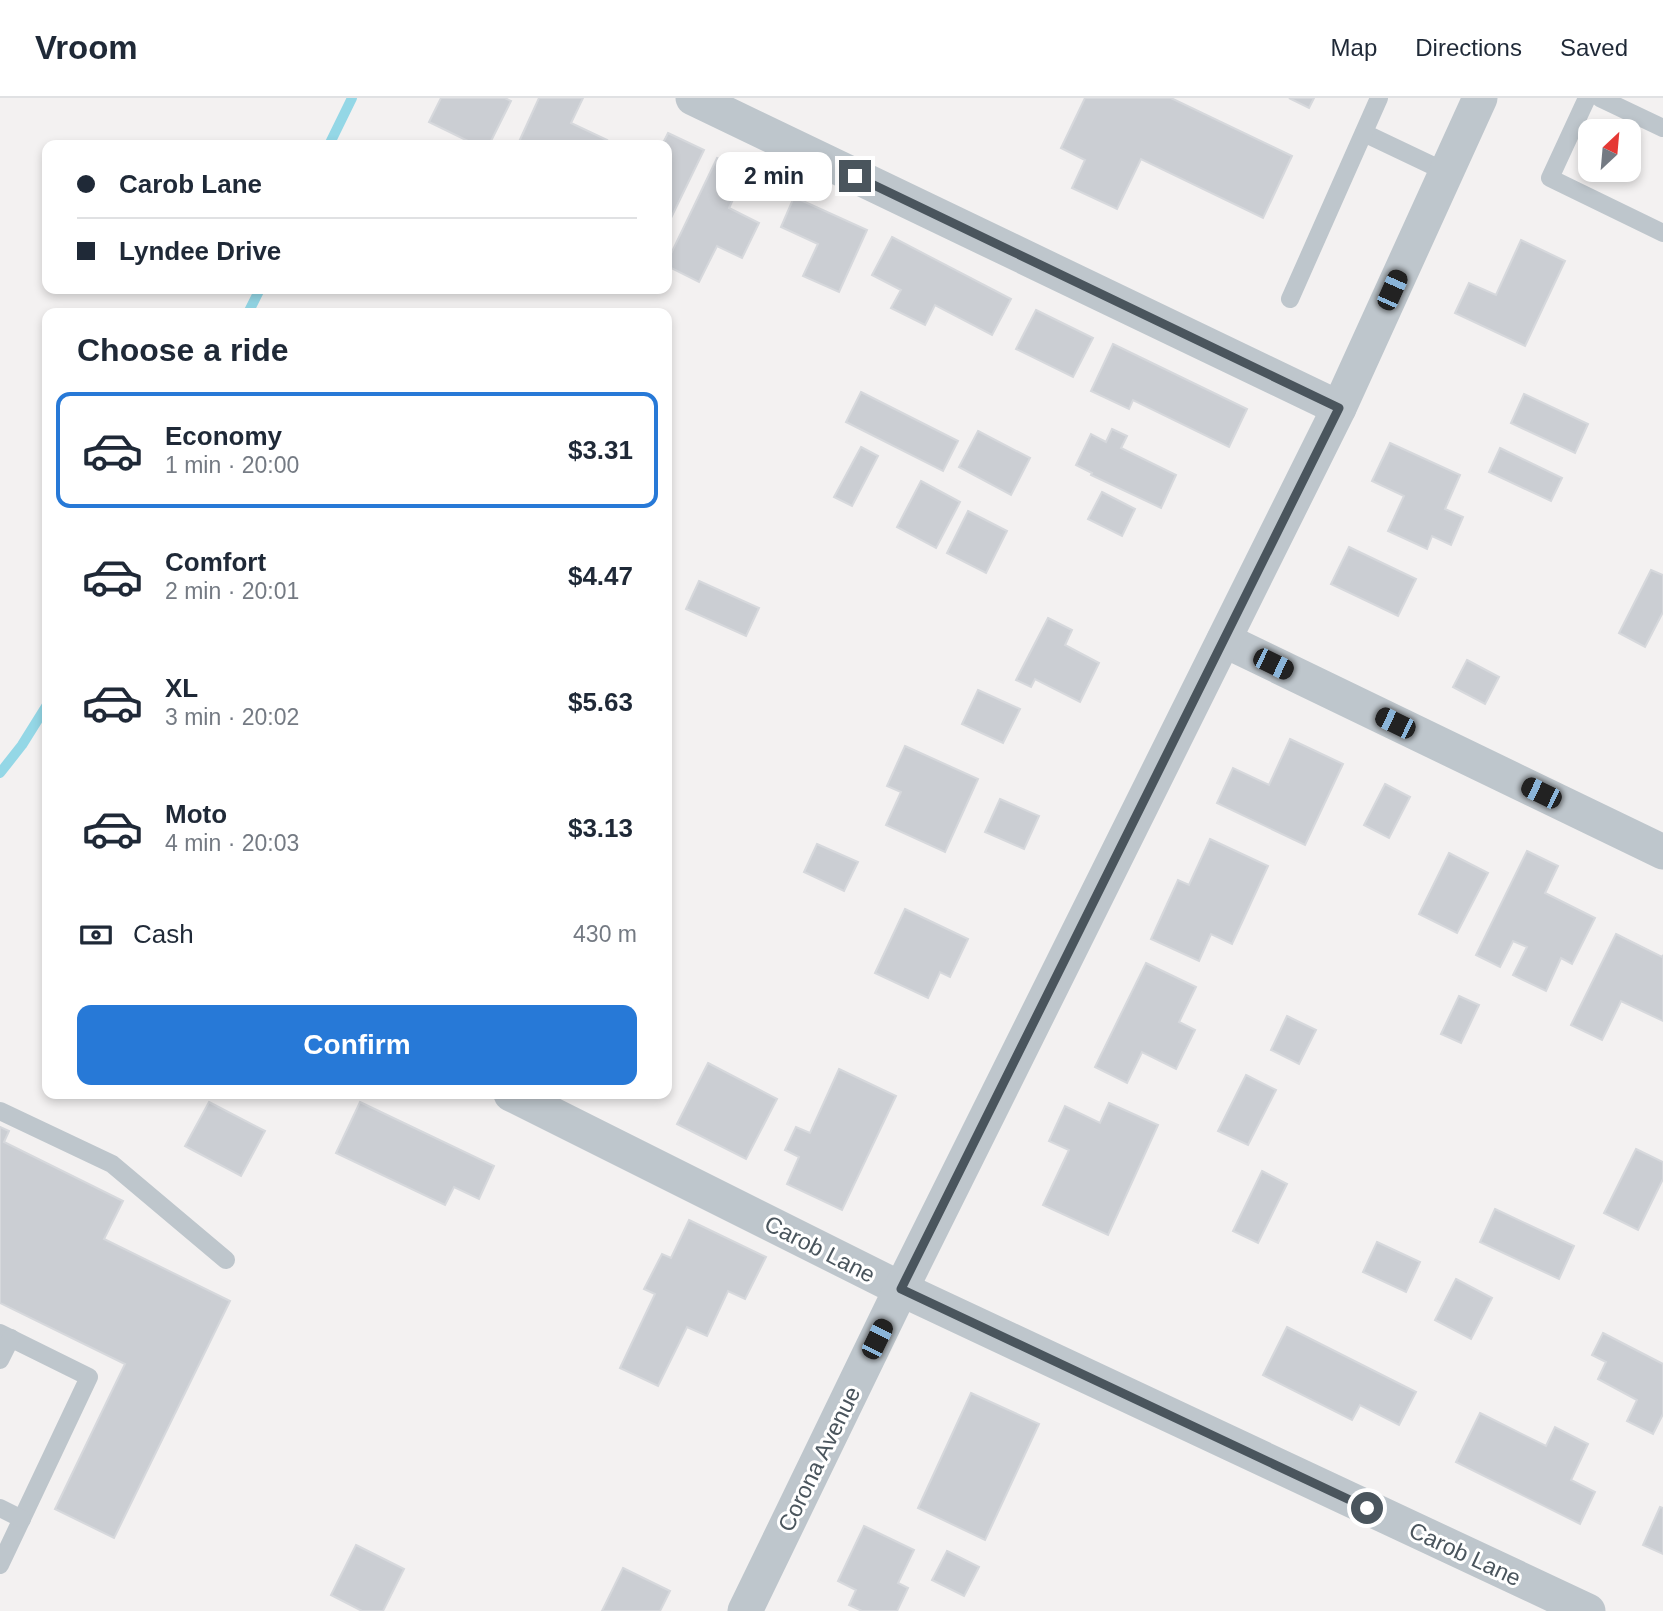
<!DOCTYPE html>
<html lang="en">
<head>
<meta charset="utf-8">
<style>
  :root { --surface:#fff; --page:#f2f2f3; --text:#1f2937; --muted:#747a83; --line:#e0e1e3; --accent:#2779d7 }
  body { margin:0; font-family:Arial,sans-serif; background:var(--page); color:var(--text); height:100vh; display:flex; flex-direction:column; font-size:26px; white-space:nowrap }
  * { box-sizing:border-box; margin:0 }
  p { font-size:23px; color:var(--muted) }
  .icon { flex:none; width:38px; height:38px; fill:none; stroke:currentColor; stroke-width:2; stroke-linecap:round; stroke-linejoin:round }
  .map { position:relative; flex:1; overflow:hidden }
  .drawer { position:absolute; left:42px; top:210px; width:630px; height:791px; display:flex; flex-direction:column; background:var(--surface); border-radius:14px; box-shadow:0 4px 10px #0003 }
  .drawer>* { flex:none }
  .hud { position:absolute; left:42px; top:42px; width:630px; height:154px; border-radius:14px; box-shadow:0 4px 10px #0003; display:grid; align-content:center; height:154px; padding:0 35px; background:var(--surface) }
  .needle { width:46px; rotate:26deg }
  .tools { position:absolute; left:1578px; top:21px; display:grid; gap:14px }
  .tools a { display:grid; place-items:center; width:63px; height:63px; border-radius:14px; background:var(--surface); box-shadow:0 4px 10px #0003; font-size:35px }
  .end { position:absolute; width:32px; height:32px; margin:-16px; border:9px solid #4a555d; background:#fff; box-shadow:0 0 0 4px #fff }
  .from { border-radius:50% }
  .bubble { position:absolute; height:49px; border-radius:14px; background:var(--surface); box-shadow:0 4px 10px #0003; font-size:23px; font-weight:700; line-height:49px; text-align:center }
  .car { position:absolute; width:21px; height:42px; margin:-21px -10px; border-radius:9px; box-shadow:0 0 5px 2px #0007; background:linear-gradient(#222 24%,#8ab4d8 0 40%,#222 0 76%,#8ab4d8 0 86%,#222 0) }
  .hud b { display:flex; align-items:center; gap:24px; height:66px; font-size:26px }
  .hud b+b { border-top:2px solid var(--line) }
  .hud i { width:18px; height:18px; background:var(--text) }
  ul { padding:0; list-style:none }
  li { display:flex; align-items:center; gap:21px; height:116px; margin:0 14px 10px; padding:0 21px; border:4px solid transparent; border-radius:14px }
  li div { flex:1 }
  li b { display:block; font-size:26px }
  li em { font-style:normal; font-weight:700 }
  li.active { border-color:var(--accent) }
  li>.icon { width:63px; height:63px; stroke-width:1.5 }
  h2 { padding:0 35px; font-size:32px; line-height:84px }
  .pay { display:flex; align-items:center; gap:18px; height:77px; padding:0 35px; font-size:26px }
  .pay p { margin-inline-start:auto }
  .primary-button { display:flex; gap:14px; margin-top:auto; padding:14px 35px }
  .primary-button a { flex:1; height:80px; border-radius:14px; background:var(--accent); color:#fff; font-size:28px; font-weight:700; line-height:80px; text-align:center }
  header { display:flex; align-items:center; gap:42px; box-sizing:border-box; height:98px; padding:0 35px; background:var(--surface); border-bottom:2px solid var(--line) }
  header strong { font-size:33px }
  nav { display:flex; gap:38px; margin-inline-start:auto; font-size:24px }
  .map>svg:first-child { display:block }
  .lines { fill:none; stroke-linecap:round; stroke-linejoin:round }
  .stream { stroke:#94d7e6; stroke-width:10 }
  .building { fill:#cbced3; stroke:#d6d8dc; stroke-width:2 }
  .service { stroke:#bec6cc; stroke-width:18 }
  .minor { stroke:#bec6cc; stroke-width:35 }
  .route { stroke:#4a555d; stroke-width:9 }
  .labels { text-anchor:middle; stroke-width:6; stroke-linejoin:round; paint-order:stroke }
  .street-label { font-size:23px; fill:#4a555d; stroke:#fff }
</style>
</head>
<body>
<header>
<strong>Vroom</strong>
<nav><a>Map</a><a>Directions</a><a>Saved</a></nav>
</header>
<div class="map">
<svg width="1663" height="1513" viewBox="0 0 1663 1513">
  <rect width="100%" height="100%" fill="#f3f1f1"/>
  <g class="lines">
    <g class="stream">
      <path d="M329 47 352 0"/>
      <path d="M248 215 260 191"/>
      <path d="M0 675 22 647 47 607"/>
    </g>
  </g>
  <g class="building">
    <path d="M441 0H505L511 3 489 47H476L429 24Z"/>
    <path d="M539 0H583L571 25 607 42 604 47H521L518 46Z"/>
    <path d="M1085 0H1171L1292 58 1263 120 1141 61 1117 111 1072 90 1085 62 1061 50Z"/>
    <path d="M1289 0H1314L1309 10Z"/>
    <path d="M668 35 704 52 670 122 667 121V47H662Z"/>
    <path d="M717 60 746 74 729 110 759 125 742 160 717 148 699 184 667 168V164Z"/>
    <path d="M794 99 867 132 839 194 803 178 818 146 781 129Z"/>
    <path d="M892 139 1011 201 992 237 935 207 925 227 891 210 901 192 872 177Z"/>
    <path d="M1521 142 1565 163 1525 248 1455 215 1469 185 1496 197Z"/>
    <path d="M1036 212 1093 240 1073 279 1016 251Z"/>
    <path d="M1113 246 1247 311 1229 349 1133 302 1129 311 1091 293Z"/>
    <path d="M861 294 958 343 943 373 846 324Z"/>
    <path d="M1524 296 1588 326 1575 355 1511 325Z"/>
    <path d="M1112 331 1127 338 1121 350 1176 377 1161 410 1091 377 1092 375 1076 367 1091 336 1106 344Z"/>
    <path d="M978 333 1030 360 1011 397 959 369Z"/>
    <path d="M1390 345 1460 377 1445 411 1463 419 1451 447 1432 438 1427 451 1388 433 1404 398 1372 383Z"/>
    <path d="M861 349 878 358 852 408 834 399Z"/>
    <path d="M1500 350 1562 380 1551 403 1489 374Z"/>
    <path d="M921 383 960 404 936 450 897 429Z"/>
    <path d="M1102 394 1135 411 1122 438 1088 421Z"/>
    <path d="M968 413 1007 433 986 475 947 455Z"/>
    <path d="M1349 449 1416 481 1398 518 1331 486Z"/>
    <path d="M1651 472 1663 477V514L1645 549 1619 535Z"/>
    <path d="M699 483 759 510 746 538 686 511Z"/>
    <path d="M1048 520 1072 532 1065 547 1099 565 1080 604 1035 581 1031 589 1016 582Z"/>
    <path d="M1467 562 1499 579 1485 606 1453 589Z"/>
    <path d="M978 592 1020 611 1003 645 962 626Z"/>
    <path d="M1290 641 1343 666 1305 747 1217 705 1233 670 1269 687Z"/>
    <path d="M905 648 978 681 945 754 886 727 901 694 887 688Z"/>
    <path d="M1385 686 1410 699 1389 740 1364 727Z"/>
    <path d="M1000 701 1039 718 1024 751 985 734Z"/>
    <path d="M1210 741 1268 768 1232 846 1211 836 1199 863 1151 841 1178 782 1189 787Z"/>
    <path d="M817 746 858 764 844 793 804 774Z"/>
    <path d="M1527 753 1558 768 1545 795 1595 820 1572 866 1561 860 1546 893 1513 877 1527 849 1513 843 1500 869 1476 857Z"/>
    <path d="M1449 755 1488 775 1457 835 1419 816Z"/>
    <path d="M905 811 968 841 950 879 940 874 928 900 875 875Z"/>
    <path d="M1616 836 1662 859 1663 857V923L1621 903 1602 942 1571 927Z"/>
    <path d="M1146 865 1196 889 1179 924 1195 932 1176 971 1142 954 1127 985 1095 969Z"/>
    <path d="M1459 898 1479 907 1461 945 1441 936Z"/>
    <path d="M1287 918 1316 932 1299 966 1271 952Z"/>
    <path d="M708 965 777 1001 746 1061 677 1026Z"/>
    <path d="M839 971 896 998 842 1112 787 1086 799 1059 785 1052 796 1029 810 1035Z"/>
    <path d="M1246 977 1276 992 1248 1047 1218 1033Z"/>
    <path d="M209 1004 265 1033 241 1078 185 1048Z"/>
    <path d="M360 1004 494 1068 479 1101 454 1089 445 1107 336 1055Z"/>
    <path d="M1109 1005 1158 1027 1108 1137 1043 1107 1069 1052 1049 1043 1065 1008 1100 1025Z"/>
    <path d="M0 1029 9 1033 4 1044 123 1103 104 1141 230 1203 114 1440 55 1411 125 1266 0 1205Z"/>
    <path d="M1636 1051 1663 1064V1081L1638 1132 1604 1115Z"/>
    <path d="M1262 1073 1287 1086 1258 1145 1233 1133Z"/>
    <path d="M1495 1111 1574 1148 1559 1181 1480 1144Z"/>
    <path d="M689 1122 766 1159 745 1201 728 1193 707 1238 687 1229 658 1288 620 1270 655 1196 644 1191 662 1156 671 1160Z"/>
    <path d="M1377 1144 1420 1164 1406 1194 1363 1174Z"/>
    <path d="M1456 1181 1492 1200 1471 1241 1435 1222Z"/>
    <path d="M1287 1229 1416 1294 1399 1327 1360 1307 1352 1322 1263 1277Z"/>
    <path d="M1603 1235 1663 1266V1316L1653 1336 1627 1323 1637 1302 1598 1281 1606 1264 1592 1257Z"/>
    <path d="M971 1295 1039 1326 985 1442 918 1410Z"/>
    <path d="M1480 1315 1546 1348 1555 1329 1588 1346 1571 1382 1595 1394 1580 1426 1456 1364Z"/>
    <path d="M1660 1409 1663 1410V1456L1643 1447Z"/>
    <path d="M864 1428 914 1452 898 1485 908 1490 897 1513H862L849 1507 856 1492 838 1483Z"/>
    <path d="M356 1447 404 1471 383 1513H362L331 1497Z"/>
    <path d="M947 1453 979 1469 964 1498 932 1482Z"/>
    <path d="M623 1470 670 1493 660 1513H602Z"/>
  </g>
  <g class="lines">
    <g class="service">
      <path d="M1587 0 1550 80 1663 135"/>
      <path d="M1600 0 1663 30"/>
      <path d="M1364 35 1446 74"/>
      <path d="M1290 201 1379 0"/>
      <path d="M0 1013 112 1066 226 1162"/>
      <path d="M0 1235 89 1279 0 1467"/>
      <path d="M0 1262 11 1240"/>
      <path d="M0 1410 22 1421"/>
    </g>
    <g class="minor">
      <path d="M693 0 1339 310"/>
      <path d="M1224 542 1663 754"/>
      <path d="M511 996 901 1191 1588 1513"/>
      <path d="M745 1513 901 1191 1339 310 1480 0"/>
    </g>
  </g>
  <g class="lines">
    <path class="route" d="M855 78 1339 310 901 1191 1367 1410"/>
  </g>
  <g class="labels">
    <g class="street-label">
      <text transform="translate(820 1151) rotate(27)" y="8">Carob Lane</text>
      <text transform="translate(819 1361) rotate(-64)" y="8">Corona Avenue</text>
      <text transform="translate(1465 1456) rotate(25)" y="8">Carob Lane</text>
    </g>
  </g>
</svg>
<div class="tools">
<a><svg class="needle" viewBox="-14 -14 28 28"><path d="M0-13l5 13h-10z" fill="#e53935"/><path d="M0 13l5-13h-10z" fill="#747a83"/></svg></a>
</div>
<i class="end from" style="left:1367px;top:1410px"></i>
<i class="end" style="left:855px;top:78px"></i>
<div class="bubble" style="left:716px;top:54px;width:116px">2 min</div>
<i class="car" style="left:1392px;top:192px;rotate:24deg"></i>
<i class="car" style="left:1273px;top:566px;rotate:116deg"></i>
<i class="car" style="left:1395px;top:625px;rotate:296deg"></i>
<i class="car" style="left:1541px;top:695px;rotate:296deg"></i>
<i class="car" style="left:877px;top:1241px;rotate:26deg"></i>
<div class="hud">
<b><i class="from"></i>Carob Lane</b>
<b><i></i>Lyndee Drive</b>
</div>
<section class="drawer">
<h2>Choose a ride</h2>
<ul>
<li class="active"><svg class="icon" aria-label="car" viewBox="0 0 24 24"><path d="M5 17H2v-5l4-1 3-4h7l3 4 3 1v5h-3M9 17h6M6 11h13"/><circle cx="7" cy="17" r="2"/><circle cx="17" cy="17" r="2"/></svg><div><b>Economy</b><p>1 min · 20:00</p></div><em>$3.31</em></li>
<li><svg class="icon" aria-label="car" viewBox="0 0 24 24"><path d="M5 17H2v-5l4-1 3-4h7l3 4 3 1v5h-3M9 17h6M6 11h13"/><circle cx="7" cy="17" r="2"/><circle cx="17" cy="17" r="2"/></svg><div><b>Comfort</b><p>2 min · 20:01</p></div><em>$4.47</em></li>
<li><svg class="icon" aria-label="car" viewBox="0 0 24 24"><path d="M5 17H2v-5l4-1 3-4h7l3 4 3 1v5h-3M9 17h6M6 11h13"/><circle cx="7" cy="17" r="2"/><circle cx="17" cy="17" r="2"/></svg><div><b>XL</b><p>3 min · 20:02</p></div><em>$5.63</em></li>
<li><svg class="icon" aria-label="car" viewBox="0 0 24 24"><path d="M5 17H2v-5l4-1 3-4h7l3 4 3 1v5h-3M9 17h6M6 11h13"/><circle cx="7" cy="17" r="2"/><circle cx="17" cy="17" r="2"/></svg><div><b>Moto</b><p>4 min · 20:03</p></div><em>$3.13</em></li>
</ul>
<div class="pay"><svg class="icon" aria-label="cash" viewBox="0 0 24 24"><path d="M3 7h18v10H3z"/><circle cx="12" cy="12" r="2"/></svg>Cash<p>430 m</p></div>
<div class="primary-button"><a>Confirm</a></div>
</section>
</div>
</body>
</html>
